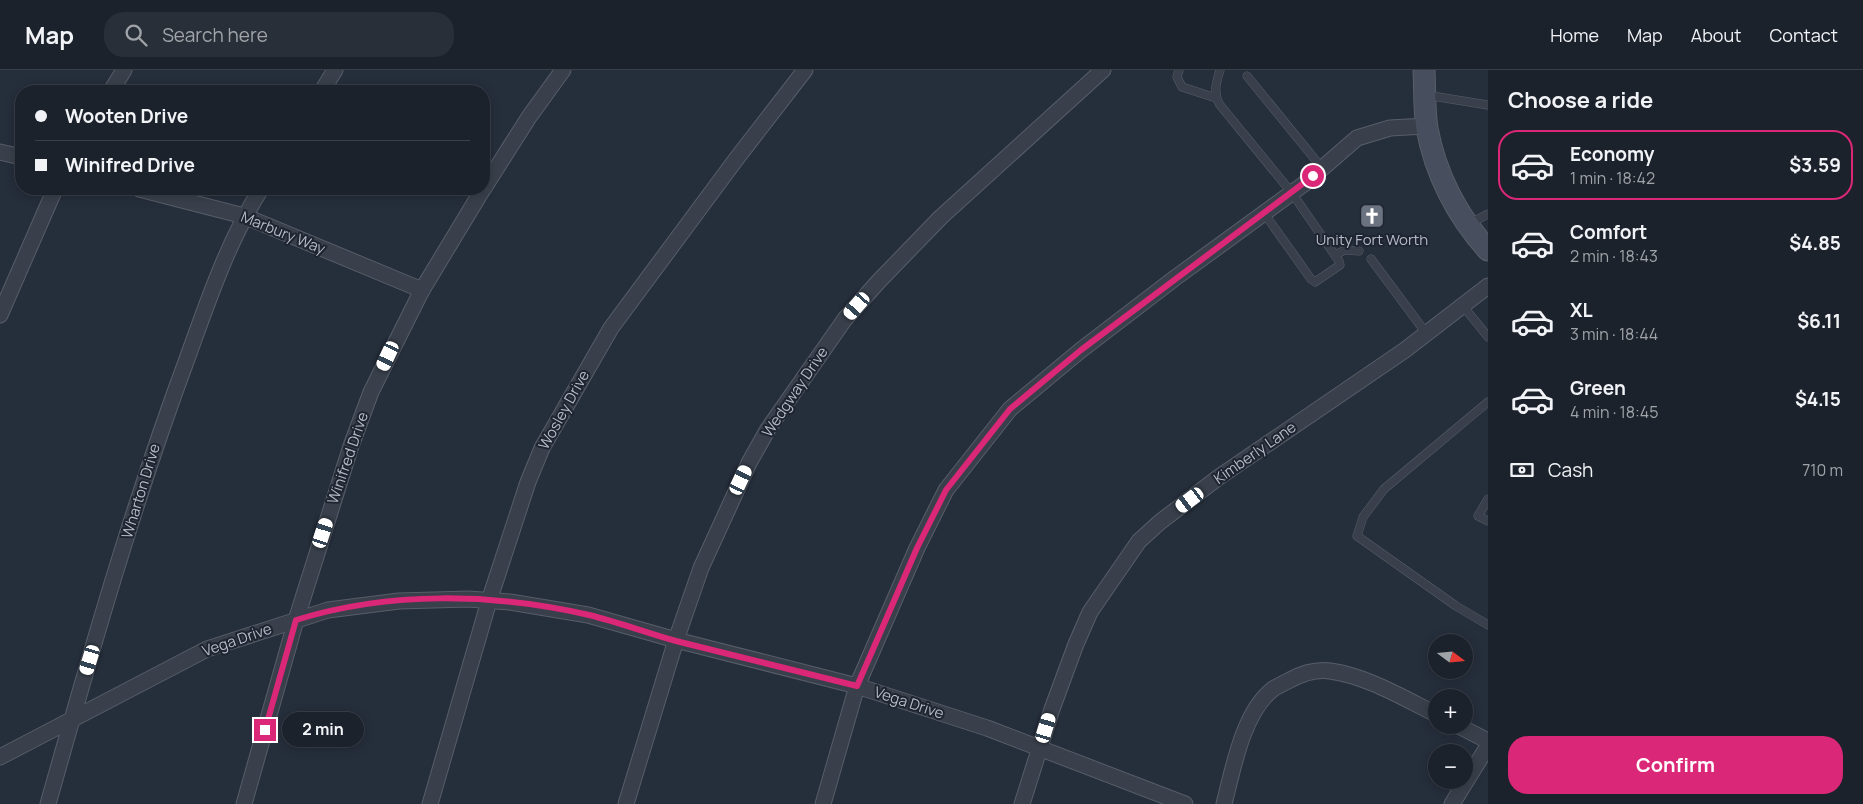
<!DOCTYPE html>
<html lang="en">
<head>
<meta charset="utf-8">
<style>
  :root { --surface:#1c222c; --page:#292f38; --text:#f1f3f6; --muted:#a0a4a9; --line:#3a3f48; --accent:#db2777 }
  body { margin:0; font-family:Manrope,sans-serif; background:var(--page); color:var(--text); height:100vh; display:flex; flex-direction:column; font-size:19px; white-space:nowrap }
  * { box-sizing:border-box; margin:0 }
  p { font-size:16px; color:var(--muted) }
  .icon { flex:none; width:28px; height:28px; fill:none; stroke:currentColor; stroke-width:2; stroke-linecap:round; stroke-linejoin:round }
  .map { position:relative; flex:1; overflow:hidden }
  .sheet { display:flex; flex-direction:column; background:var(--surface); width:375px }
  .sheet>* { flex:none }
  .top-card { position:absolute; left:15px; top:15px; width:475px; height:110px; border-radius:20px; box-shadow:0 2px 12px #0003,0 0 0 1px var(--line); display:grid; align-content:center; height:110px; padding:0 20px; background:var(--surface) }
  .needle { width:32px; rotate:106deg }
  .buttons { position:absolute; left:1428px; top:564px; display:grid; gap:10px }
  .buttons a { display:grid; place-items:center; width:45px; height:45px; border-radius:50%; background:var(--surface); box-shadow:0 2px 12px #0003,0 0 0 1px var(--line); font-size:25px }
  .end { position:absolute; width:22px; height:22px; margin:-11px; border:6px solid #db2777; background:#fff; box-shadow:0 0 0 2px #fff }
  .from { border-radius:50% }
  .bubble { position:absolute; height:35px; border-radius:18px; background:var(--surface); box-shadow:0 2px 12px #0003,0 0 0 1px var(--line); font-size:16px; font-weight:700; line-height:35px; text-align:center }
  .car { position:absolute; width:15px; height:30px; margin:-15px -8px; border-radius:6px; box-shadow:0 0 4px 1px #0007; background:linear-gradient(#fff 24%,#345 0 40%,#fff 0 76%,#345 0 86%,#fff 0) }
  .top-card b { display:flex; align-items:center; gap:18px; height:48px; font-size:19px }
  .top-card b+b { border-top:1px solid var(--line) }
  .top-card i { width:12px; height:12px; background:var(--text) }
  ul { padding:0; list-style:none }
  li { display:flex; align-items:center; gap:15px; height:70px; margin:0 10px 8px; padding:0 10px; border:2px solid transparent; border-radius:20px }
  li div { flex:1 }
  li b { display:block; font-size:19px }
  li em { font-style:normal; font-weight:700 }
  li.on { border-color:var(--accent) }
  li>.icon { width:45px; height:45px; stroke-width:1.5 }
  h2 { padding:0 20px; font-size:22px; line-height:60px }
  .pay { display:flex; align-items:center; gap:12px; height:55px; padding:0 20px; font-size:19px }
  .pay p { margin-inline-start:auto }
  .button { display:flex; gap:10px; margin-top:auto; padding:10px 20px }
  .button a { flex:1; height:58px; border-radius:20px; background:var(--accent); color:#fff; font-size:20px; font-weight:700; line-height:58px; text-align:center }
  header { display:flex; align-items:center; gap:30px; box-sizing:border-box; height:70px; padding:0 25px; background:var(--surface); border-bottom:1px solid var(--line) }
  header strong { font-size:24px }
  nav { display:flex; gap:28px; margin-inline-start:auto; font-size:18px }
  .search { width:350px; height:45px; background:var(--page); display:flex; align-items:center; gap:12px; box-sizing:border-box; padding:0 18px; border-radius:20px; color:var(--muted); font-size:19px }
  main { display:flex; flex:1; min-height:0 }
  .map>svg:first-child { display:block }
  .lines { fill:none; stroke-linecap:round; stroke-linejoin:round }
  .lane-casing { stroke:#575e69; stroke-width:9 }
  .street-casing { stroke:#575e69; stroke-width:17 }
  .secondary-casing { stroke:#575e69; stroke-width:23 }
  .lane { stroke:#39404b; stroke-width:8 }
  .street { stroke:#39404b; stroke-width:15 }
  .secondary { stroke:#474f5e; stroke-width:21 }
  .route { stroke:#db2777; stroke-width:6 }
  .labels { text-anchor:middle; stroke-width:4; stroke-linejoin:round; paint-order:stroke }
  .street-label { font-size:15px; fill:#b5bbc7; stroke:#1e2530 }
  .poi-label { font-size:15px; fill:#b5bbc7; stroke:#1e2530 }
</style>
</head>
<body>
<header>
<strong>Map</strong>
<div class="search"><svg class="icon" aria-label="search" viewBox="0 0 24 24"><circle cx="10" cy="10" r="6"/><path d="M15 15l6 6"/></svg>Search here</div>
<nav><a>Home</a><a>Map</a><a>About</a><a>Contact</a></nav>
</header>
<main>
<div class="map">
<svg width="1488" height="734" viewBox="0 0 1488 734">
  <rect width="100%" height="100%" fill="#252e3b"/>
  <g class="lines">
    <defs>
      <g id="lane">
        <path d="M1179 0 1177 7 1182 17 1216 28"/>
        <path d="M1220 0C1216 13 1213 23 1220 35L1292 123 1339 191 1340 195 1315 212 1311 209 1264 143"/>
        <path d="M1247 6 1322 98"/>
        <path d="M1426 25 1488 35"/>
        <path d="M1469 154 1488 144"/>
        <path d="M1335 185 1345 180 1359 181"/>
        <path d="M1371 189 1426 263"/>
        <path d="M1463 236 1488 267"/>
        <path d="M1488 332 1384 419 1363 447 1357 466 1456 536 1488 555"/>
        <path d="M1488 429 1478 446 1488 451"/>
      </g>
      <g id="street">
        <path d="M111 21 124 0"/>
        <path d="M322 21 335 0"/>
        <path d="M0 82 21 87"/>
        <path d="M484 118 529 47 563 0"/>
        <path d="M139 119 244 146 422 220"/>
        <path d="M0 245 55 119"/>
        <path d="M1457 655 1488 671"/>
        <path d="M0 687 207 579 328 540 399 531 468 529 510 532 588 545 676 570 857 616 987 658 1185 734"/>
        <path d="M48 734C90 585 133 434 187 289 208 231 228 171 261 119"/>
        <path d="M244 734 296 550 351 376 371 322 422 220 483 119"/>
        <path d="M430 734 489 531 528 412 542 378 611 258 737 88 805 0"/>
        <path d="M626 734 676 570 701 498 749 393 768 359 845 249 879 211 941 147 1103 0"/>
        <path d="M823 734 857 616 917 478 946 420 1010 339 1081 280 1175 208 1304 114 1357 68 1390 58 1426 56"/>
        <path d="M1022 734 1052 639 1076 574 1090 542 1139 471 1160 452 1219 407 1405 280 1488 216"/>
        <path d="M1224 734C1233 699 1243 642 1273 619 1278 616 1284 613 1290 610 1303 603 1315 599 1330 601 1367 606 1403 628 1436 644"/>
        <path d="M1452 734 1488 676"/>
      </g>
      <path id="secondary" d="M1424 0C1425 19 1424 39 1427 58 1435 103 1457 146 1488 180"/>
    </defs>
    <use href="#lane" class="lane-casing"/>
    <use href="#street" class="street-casing"/>
    <use href="#secondary" class="secondary-casing"/>
    <use href="#lane" class="lane"/>
    <use href="#street" class="street"/>
    <use href="#secondary" class="secondary"/>
  </g>
  <g class="lines">
    <path class="route" d="M265 660 296 550C389 521 494 523 589 545 618 552 647 563 676 571 736 586 797 601 857 616L917 478 946 420 1010 339 1081 280 1313 106"/>
  </g>
  <defs>
    <symbol id="church-square" viewBox="-11 -11 22 22"><rect x="-9" y="-9" width="18" height="18" rx="4" fill="#6b7280" stroke="#1e2530"/><path d="M-1.2-6h2.4v3.5h3.3v2.4h-3.3V6h-2.4V-.1h-3.3v-2.4h3.3Z" fill="#fff"/></symbol>
  </defs>
  <g fill-rule="evenodd">
    <use href="#church-square" x="1358" y="132" width="28" height="28"/>
  </g>
  <g class="labels">
    <g class="street-label">
      <text transform="translate(283 163) rotate(22)" y="5">Marbury Way</text>
      <text transform="translate(795 322) rotate(-56)" y="5">Wedgway Drive</text>
      <text transform="translate(564 340) rotate(-61)" y="5">Wosley Drive</text>
      <text transform="translate(1255 383) rotate(-35)" y="5">Kimberly Lane</text>
      <text transform="translate(348 388) rotate(-71)" y="5">Winifred Drive</text>
      <text transform="translate(141 421) rotate(-73)" y="5">Wharton Drive</text>
      <text transform="translate(237 570) rotate(-19)" y="5">Vega Drive</text>
      <text transform="translate(909 633) rotate(18)" y="5">Vega Drive</text>
    </g>
    <g class="poi-label">
      <text x="1372" y="175">Unity Fort Worth</text>
    </g>
  </g>
</svg>
<div class="buttons">
<a><svg class="needle" viewBox="-14 -14 28 28"><path d="M0-13l5 13h-10z" fill="#e53935"/><path d="M0 13l5-13h-10z" fill="#a0a4a9"/></svg></a>
<a>+</a>
<a>−</a>
</div>
<i class="end from" style="left:1313px;top:106px"></i>
<i class="end" style="left:265px;top:660px"></i>
<div class="bubble" style="left:282px;top:642px;width:82px">2 min</div>
<i class="car" style="left:857px;top:236px;rotate:221deg"></i>
<i class="car" style="left:388px;top:286px;rotate:205deg"></i>
<i class="car" style="left:741px;top:410px;rotate:25deg"></i>
<i class="car" style="left:1190px;top:430px;rotate:233deg"></i>
<i class="car" style="left:323px;top:463px;rotate:18deg"></i>
<i class="car" style="left:90px;top:590px;rotate:197deg"></i>
<i class="car" style="left:1046px;top:658px;rotate:17deg"></i>
<div class="top-card">
<b><i class="from"></i>Wooten Drive</b>
<b><i></i>Winifred Drive</b>
</div>
</div>
<section class="sheet">
<h2>Choose a ride</h2>
<ul>
<li class="on"><svg class="icon" aria-label="car" viewBox="0 0 24 24"><path d="M5 17H2v-5l4-1 3-4h7l3 4 3 1v5h-3M9 17h6M6 11h13"/><circle cx="7" cy="17" r="2"/><circle cx="17" cy="17" r="2"/></svg><div><b>Economy</b><p>1 min · 18:42</p></div><em>$3.59</em></li>
<li><svg class="icon" aria-label="car" viewBox="0 0 24 24"><path d="M5 17H2v-5l4-1 3-4h7l3 4 3 1v5h-3M9 17h6M6 11h13"/><circle cx="7" cy="17" r="2"/><circle cx="17" cy="17" r="2"/></svg><div><b>Comfort</b><p>2 min · 18:43</p></div><em>$4.85</em></li>
<li><svg class="icon" aria-label="car" viewBox="0 0 24 24"><path d="M5 17H2v-5l4-1 3-4h7l3 4 3 1v5h-3M9 17h6M6 11h13"/><circle cx="7" cy="17" r="2"/><circle cx="17" cy="17" r="2"/></svg><div><b>XL</b><p>3 min · 18:44</p></div><em>$6.11</em></li>
<li><svg class="icon" aria-label="car" viewBox="0 0 24 24"><path d="M5 17H2v-5l4-1 3-4h7l3 4 3 1v5h-3M9 17h6M6 11h13"/><circle cx="7" cy="17" r="2"/><circle cx="17" cy="17" r="2"/></svg><div><b>Green</b><p>4 min · 18:45</p></div><em>$4.15</em></li>
</ul>
<div class="pay"><svg class="icon" aria-label="cash" viewBox="0 0 24 24"><path d="M3 7h18v10H3z"/><circle cx="12" cy="12" r="2"/></svg>Cash<p>710 m</p></div>
<div class="button"><a>Confirm</a></div>
</section>
</main>
</body>
</html>
